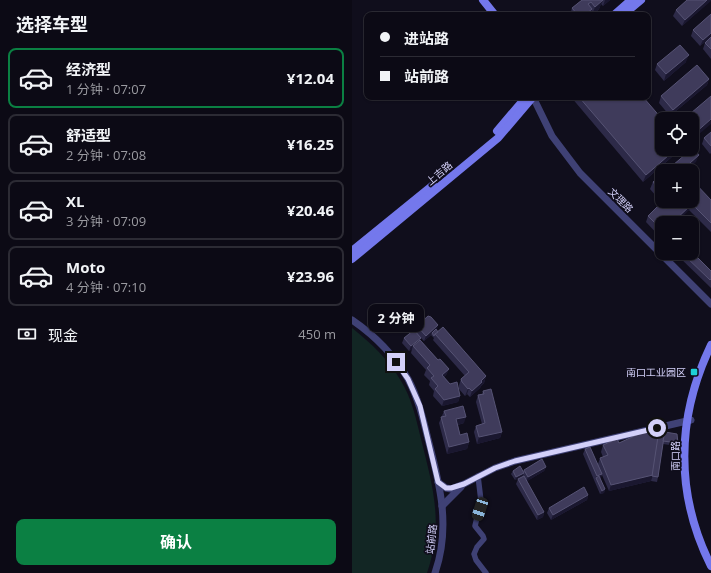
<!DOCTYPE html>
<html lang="zh">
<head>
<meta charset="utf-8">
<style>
  :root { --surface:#0c0a15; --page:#1a1822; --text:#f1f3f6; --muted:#9a9aa0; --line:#2c2b34; --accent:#0b8043 }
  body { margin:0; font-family:"Open Sans","Noto Sans SC",sans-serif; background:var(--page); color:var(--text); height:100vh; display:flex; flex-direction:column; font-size:15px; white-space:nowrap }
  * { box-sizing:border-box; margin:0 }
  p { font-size:13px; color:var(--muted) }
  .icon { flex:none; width:22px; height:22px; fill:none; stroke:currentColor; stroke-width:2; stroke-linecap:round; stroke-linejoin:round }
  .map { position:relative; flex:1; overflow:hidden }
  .panel { display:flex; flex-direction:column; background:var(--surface); width:352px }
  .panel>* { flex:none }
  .top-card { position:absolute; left:12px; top:12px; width:287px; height:88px; border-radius:8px; box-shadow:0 1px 3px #0004,0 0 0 1px var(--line); display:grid; align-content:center; height:88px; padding:0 16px; background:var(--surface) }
  .fabs { position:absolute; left:303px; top:112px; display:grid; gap:8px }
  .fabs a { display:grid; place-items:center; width:44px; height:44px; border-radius:8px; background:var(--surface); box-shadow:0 1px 3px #0004,0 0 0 1px var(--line); font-size:20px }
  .end { position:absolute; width:18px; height:18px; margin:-9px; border:5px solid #d3d0f9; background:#111; box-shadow:0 0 0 2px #111 }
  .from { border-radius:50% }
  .bubble { position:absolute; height:28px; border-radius:8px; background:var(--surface); box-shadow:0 1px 3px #0004,0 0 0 1px var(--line); font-size:13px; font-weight:700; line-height:28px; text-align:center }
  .car { position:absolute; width:12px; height:24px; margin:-12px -6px; border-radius:5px; box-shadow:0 0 3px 1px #0007; background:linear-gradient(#222 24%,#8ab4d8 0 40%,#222 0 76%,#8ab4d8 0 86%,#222 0) }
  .top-card b { display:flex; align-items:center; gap:14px; height:38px; font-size:15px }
  .top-card b+b { border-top:1px solid var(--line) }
  .top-card i { width:10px; height:10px; background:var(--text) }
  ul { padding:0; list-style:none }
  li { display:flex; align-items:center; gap:12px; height:60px; margin:0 8px 6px; padding:0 8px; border:2px solid var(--line); border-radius:8px }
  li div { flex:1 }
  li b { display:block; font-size:15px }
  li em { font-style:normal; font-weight:700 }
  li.on { border-color:var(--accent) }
  li>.icon { width:36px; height:36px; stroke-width:1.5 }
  h2 { padding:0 16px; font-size:18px; line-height:48px }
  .pay { display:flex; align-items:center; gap:10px; height:44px; padding:0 16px; font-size:15px }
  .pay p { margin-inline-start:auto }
  .cta { display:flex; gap:8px; margin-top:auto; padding:8px 16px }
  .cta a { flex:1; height:46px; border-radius:8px; background:var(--accent); color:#fff; font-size:16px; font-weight:700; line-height:46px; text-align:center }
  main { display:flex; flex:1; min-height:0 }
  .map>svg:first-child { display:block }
  .green { fill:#122624 }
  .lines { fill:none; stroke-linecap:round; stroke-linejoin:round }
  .minor { stroke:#3f4175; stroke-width:5.5 }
  .tertiary { stroke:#3f4175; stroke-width:7 }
  .secondary { stroke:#7478ec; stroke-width:8 }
  .wall { fill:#2d2a48 }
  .shaded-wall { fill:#1a172f }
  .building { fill:#3f3b5b; stroke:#565374 }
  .route { stroke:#d3d0f9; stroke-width:5 }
  .poi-dot { fill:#1dd0d7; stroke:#100e1c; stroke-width:1.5 }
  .labels { text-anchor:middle; stroke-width:3.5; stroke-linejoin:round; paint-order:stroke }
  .street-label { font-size:10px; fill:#d3d0f9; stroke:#100e1c }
  .poi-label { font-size:10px; fill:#d3d0f9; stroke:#100e1c; text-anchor:end }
</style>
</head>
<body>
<main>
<section class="panel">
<h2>选择车型</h2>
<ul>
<li class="on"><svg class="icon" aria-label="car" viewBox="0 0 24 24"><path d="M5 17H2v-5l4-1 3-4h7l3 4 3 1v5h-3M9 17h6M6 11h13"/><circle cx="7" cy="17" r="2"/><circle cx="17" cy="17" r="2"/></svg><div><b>经济型</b><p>1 分钟 · 07:07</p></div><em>¥12.04</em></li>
<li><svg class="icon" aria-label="car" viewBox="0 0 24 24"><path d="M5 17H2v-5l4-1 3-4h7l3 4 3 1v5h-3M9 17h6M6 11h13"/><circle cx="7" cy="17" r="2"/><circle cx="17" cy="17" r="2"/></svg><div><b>舒适型</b><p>2 分钟 · 07:08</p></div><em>¥16.25</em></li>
<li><svg class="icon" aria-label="car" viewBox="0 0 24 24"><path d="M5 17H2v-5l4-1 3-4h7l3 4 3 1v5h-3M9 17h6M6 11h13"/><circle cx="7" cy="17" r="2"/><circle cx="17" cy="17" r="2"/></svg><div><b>XL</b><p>3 分钟 · 07:09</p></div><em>¥20.46</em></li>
<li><svg class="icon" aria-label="car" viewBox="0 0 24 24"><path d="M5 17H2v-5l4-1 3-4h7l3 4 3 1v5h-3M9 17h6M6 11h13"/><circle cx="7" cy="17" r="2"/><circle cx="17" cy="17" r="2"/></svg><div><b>Moto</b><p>4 分钟 · 07:10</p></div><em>¥23.96</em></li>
</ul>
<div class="pay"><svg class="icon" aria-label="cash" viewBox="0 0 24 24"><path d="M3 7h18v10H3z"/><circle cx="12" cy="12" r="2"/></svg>现金<p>450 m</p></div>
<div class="cta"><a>确认</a></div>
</section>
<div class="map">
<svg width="359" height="573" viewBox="0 0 359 573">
  <rect width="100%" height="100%" fill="#100e1c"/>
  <path class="green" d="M0 328C19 343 37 360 49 381 60 399 64 419 69 439 81 487 92 524 75 573H0Z"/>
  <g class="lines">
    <path class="minor" d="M126 476 129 501 123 526 131 536 132 539 125 547 122 554 124 560 134 573"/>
    <g class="tertiary">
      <path d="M181 97 200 136 228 173 359 304"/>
      <path d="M0 320C22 335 42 355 56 379 66 398 71 418 76 439 88 485 99 527 83 573"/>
      <path d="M86 482 94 488 99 489 112 484 143 468 163 461 339 420"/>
      <path d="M90 506 109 487"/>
    </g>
    <g class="secondary">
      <path d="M131 0 143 15"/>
      <path d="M262 15 279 0"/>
      <path d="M271 15 289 0"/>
      <path d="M145 131 174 97"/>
      <path d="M0 251 81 185"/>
      <path d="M0 259 146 138 181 97"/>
      <path d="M359 345C324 418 323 494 359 566"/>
    </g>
  </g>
  <g class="wall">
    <path d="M230 0H258L251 6 249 4 247 9 241 15H218L220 8Z"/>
    <path d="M359 0 330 26 321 16 324 10Z"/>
    <path d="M359 14V37L348 46 339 36 341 30Z"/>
    <path d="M359 37V59L351 49 353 43Z"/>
    <path d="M334 62 312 81 303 70 305 64Z"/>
    <path d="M357 79 355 85 318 116 307 103 309 96Z"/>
    <path d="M219 97H291L310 149H329L328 150 291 182Z"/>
    <path d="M359 132V153L358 154 350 144 352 138Z"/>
    <path d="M301 182 310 191 304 196 298 189Z"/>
    <path d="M359 200V232L337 210 310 223V237L309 238 294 222 296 216 311 201Z"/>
    <path d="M323 253H340L359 271V288Z"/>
    <path d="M65 326 84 330 134 376 132 383 129 386 128 388 118 397 115 394 113 396 107 389V385L109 379 113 376 81 340 82 338 79 335 72 341 69 338 68 340 86 360 97 369 94 375 92 377 108 396 106 402 90 406 81 396 82 391 77 385 78 381 72 375 74 370 59 353 60 349 57 351 50 343 52 338 63 331Z"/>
    <path d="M131 391 150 432 148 438 125 444 122 432 124 426 130 424 124 402 126 395 130 394Z"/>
    <path d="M92 411 112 423 106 425 108 435 117 442 115 449 95 454 87 423Z"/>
    <path d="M307 430 313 432 326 443 324 446 311 444 306 477 305 482 299 481 257 491 250 475 248 479 253 489 252 493 248 494 231 454 233 449 246 464 248 458 251 457 249 452 251 445 267 443Z"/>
    <path d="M194 467 192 471 175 481 192 512 191 517 185 520 164 484 166 479 171 476 163 480 159 474 161 471H171L172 470Z"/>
    <path d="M236 495 235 500 199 520 195 513 197 508Z"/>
  </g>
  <g class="shaded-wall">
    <path d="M251 0 247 9 241 15H240L243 7Z"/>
    <path d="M253 0H258L251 6Z"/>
    <path d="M355 0H359V1L330 26 333 20Z"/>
    <path d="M240 9 238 15H233Z"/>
    <path d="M359 33V37L348 46 351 40Z"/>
    <path d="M337 55 334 62 312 81 314 74Z"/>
    <path d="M357 79 355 85 318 116 321 110Z"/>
    <path d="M359 119V124L340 140 342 134Z"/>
    <path d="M324 149H329L291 182 294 175Z"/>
    <path d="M347 155 344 162 334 171H329Z"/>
    <path d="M310 187V191L304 196 307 190Z"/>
    <path d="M340 204 337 210 324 223H320Z"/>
    <path d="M86 325 85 330 80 334V333L79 335 72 341 74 336Z"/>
    <path d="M69 338 67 342 61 346 60 349 57 351 59 346Z"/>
    <path d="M97 369 94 375 87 381 90 375Z"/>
    <path d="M134 376 132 383 129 386 128 388 118 397 120 391Z"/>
    <path d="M117 388 115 394 113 396 116 389Z"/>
    <path d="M108 396 106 402 90 406 92 400Z"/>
    <path d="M114 417 112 423 102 426 104 419Z"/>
    <path d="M150 432 148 438 125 444 127 437Z"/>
    <path d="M117 442 115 449 95 454 97 447Z"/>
    <path d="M194 467 192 471 174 482 176 477Z"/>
    <path d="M172 473 171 476 163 480 164 477Z"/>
    <path d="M250 474 248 479 244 478 243 481 245 476Z"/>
    <path d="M301 475 299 481 257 491 259 485Z"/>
    <path d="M253 489 252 493 248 494 250 491Z"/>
    <path d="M236 495 235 500 199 520 201 515Z"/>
    <path d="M192 512 191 517 185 520 186 515Z"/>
  </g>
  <g class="building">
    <path d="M230 0H251L243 7 239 2 236 4 240 9 233 15H232L228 11 225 14 220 8Z"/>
    <path d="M335 0H355L333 20 324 10Z"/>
    <path d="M359 14V33L351 40 341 30Z"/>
    <path d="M359 37V49L353 43Z"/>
    <path d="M328 45 337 55 314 74 305 64Z"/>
    <path d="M345 65 357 79 321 110 309 96Z"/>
    <path d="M359 96V119L342 134 340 133V119H332Z"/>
    <path d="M227 97H291L310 119V149H324L294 175Z"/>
    <path d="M359 132V146L352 138Z"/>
    <path d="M341 148 347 155 329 171H314Z"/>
    <path d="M310 174V187L307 190 301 182Z"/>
    <path d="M340 180 359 200V223L340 204 320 223H310V230L296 216 311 201H340Z"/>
    <path d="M340 252 359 271V279L358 280 330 253H340Z"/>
    <path d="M76 316 79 317 86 325 74 336 65 326Z"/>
    <path d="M91 327 134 376 129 381 130 382 120 391 117 388 116 389 110 382 109 379 117 372 83 334Z"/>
    <path d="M84 329 86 332 83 334 82 336 80 333Z"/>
    <path d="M62 330 69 338 59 346 52 338Z"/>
    <path d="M68 340 86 360 88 359 97 369 90 375 98 384 105 382 108 396 92 400 83 389 86 386 79 378 82 376 75 368 78 365 61 346Z"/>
    <path d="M139 389 150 432 127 437 124 426 133 423 126 395 132 394 131 391Z"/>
    <path d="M111 406 114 417 104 419 108 435 115 433 117 442 97 447 89 417 94 416 92 411Z"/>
    <path d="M308 428 301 475 259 485 248 458 256 455 251 445 265 439 267 443 289 433Z"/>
    <path d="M307 430H313L306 477 300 476Z"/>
    <path d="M313 432 325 434 326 443 311 441Z"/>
    <path d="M238 447 250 474 245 476 233 449Z"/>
    <path d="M190 459 194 467 176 477 172 470Z"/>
    <path d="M168 466 172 473 164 477 161 471Z"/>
    <path d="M172 476 192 512 186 515 166 479Z"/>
    <path d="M247 476 253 489 250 491 244 478Z"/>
    <path d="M232 487 236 495 201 515 197 508Z"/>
  </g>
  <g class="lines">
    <path class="route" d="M44 362 56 379 68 406 86 482 94 488H99L112 484 143 468 163 461 305 428"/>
  </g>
  <rect class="poi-dot" x="338" y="368" width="8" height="8" rx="2"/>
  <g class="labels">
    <g class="street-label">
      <text transform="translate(87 173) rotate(-40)" y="4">上吉路</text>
      <text transform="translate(269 200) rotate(45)" y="4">文理路</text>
      <text transform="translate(323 456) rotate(-90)" y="4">南口路</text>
      <text transform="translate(79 539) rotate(-83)" y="4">站前路</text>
    </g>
    <g class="poi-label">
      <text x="334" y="376">南口工业园区</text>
    </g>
  </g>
</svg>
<div class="fabs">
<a><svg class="icon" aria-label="locate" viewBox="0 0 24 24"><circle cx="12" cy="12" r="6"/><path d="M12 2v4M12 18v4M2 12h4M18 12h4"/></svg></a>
<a>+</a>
<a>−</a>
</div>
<i class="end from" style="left:305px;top:428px"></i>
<i class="end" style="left:44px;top:362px"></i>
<div class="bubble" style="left:16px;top:304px;width:56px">2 分钟</div>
<i class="car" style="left:128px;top:509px;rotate:198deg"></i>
<div class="top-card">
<b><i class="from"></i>进站路</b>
<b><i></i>站前路</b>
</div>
</div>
</main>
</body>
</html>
